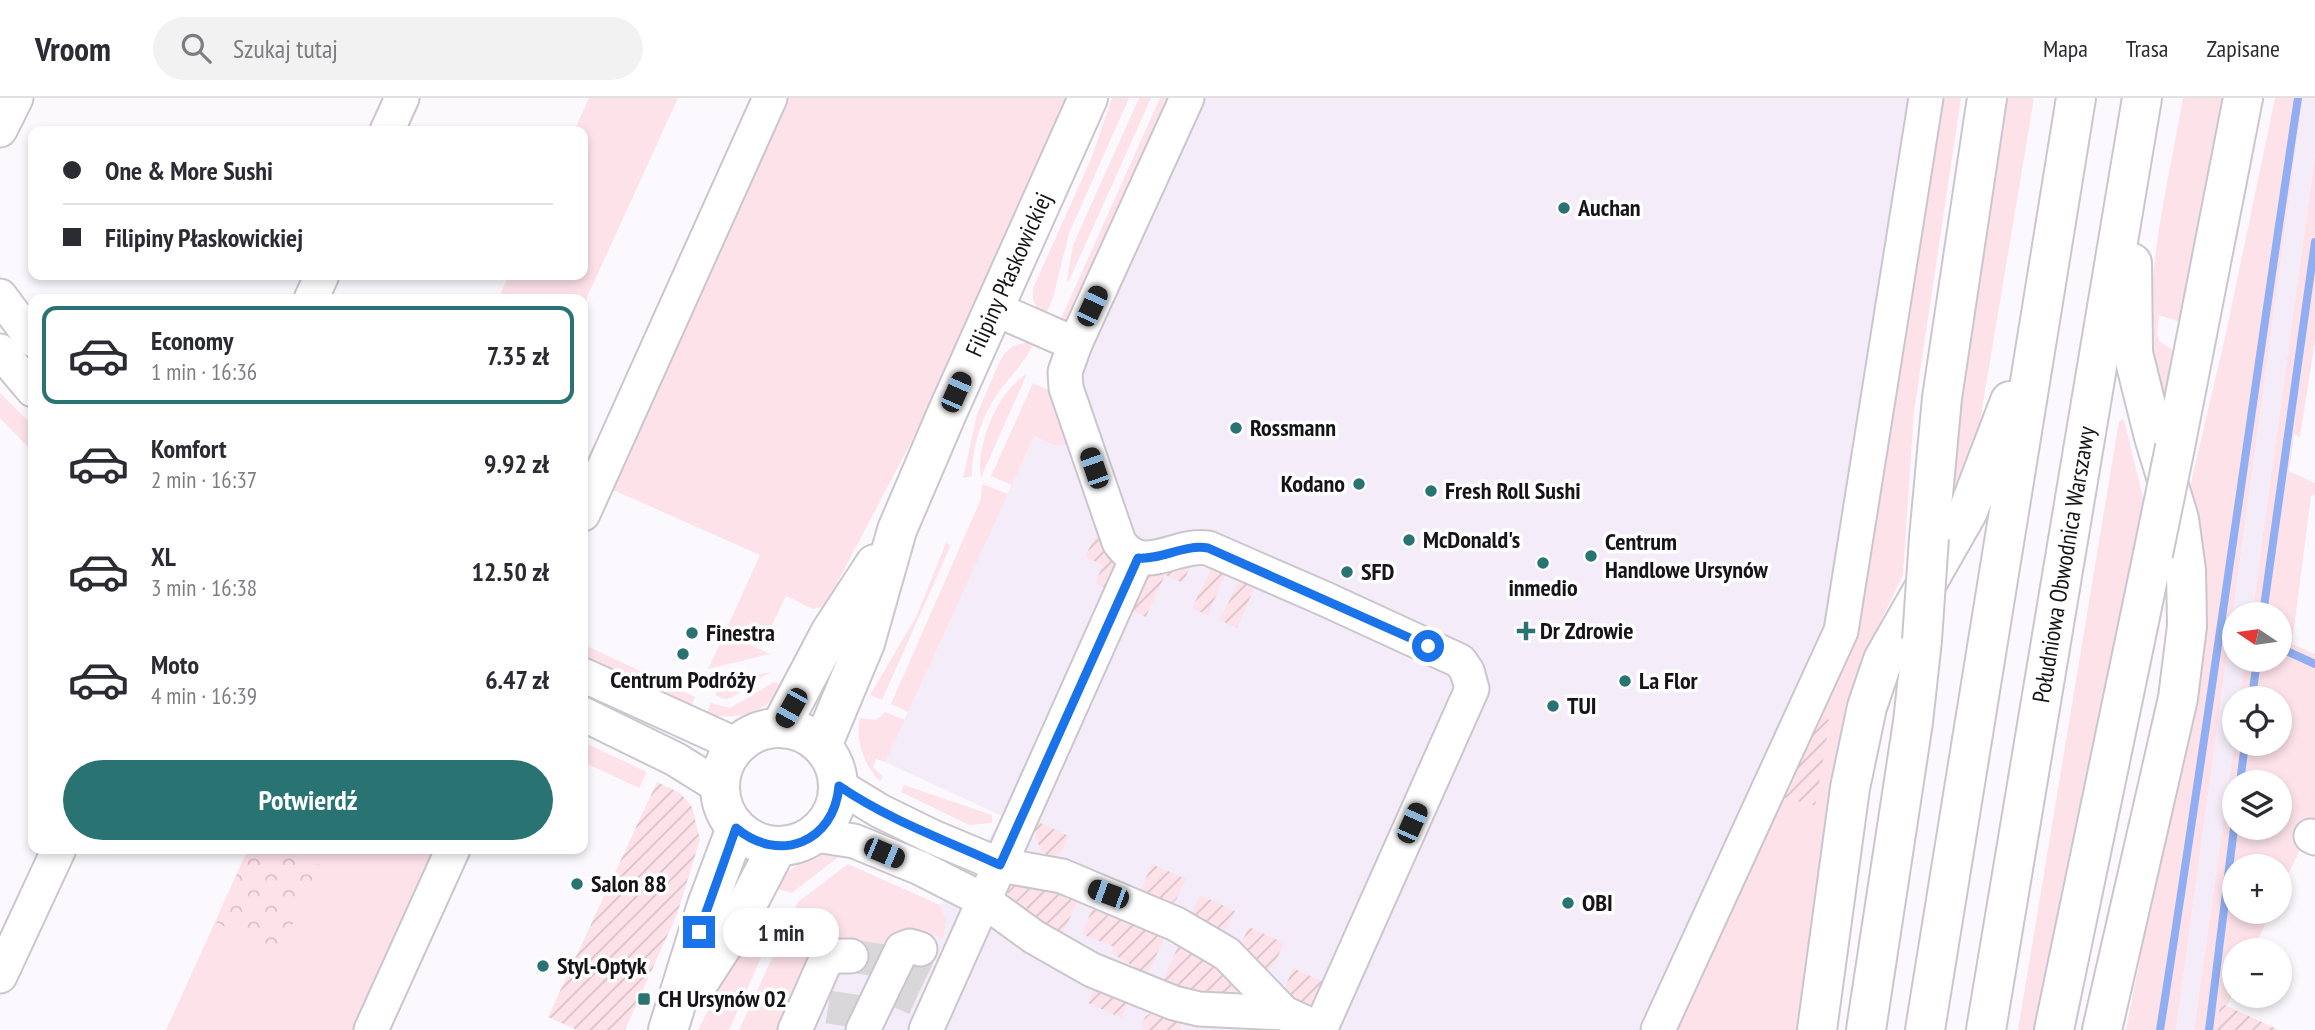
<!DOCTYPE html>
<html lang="pl">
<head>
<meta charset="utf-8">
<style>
  :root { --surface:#fff; --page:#f2f2f3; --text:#2b2b33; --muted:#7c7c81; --line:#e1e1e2; --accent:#297372 }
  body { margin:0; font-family:"PT Sans Narrow",sans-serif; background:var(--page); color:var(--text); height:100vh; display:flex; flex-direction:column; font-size:26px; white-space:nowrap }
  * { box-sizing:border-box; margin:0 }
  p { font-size:23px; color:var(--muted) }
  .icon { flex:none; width:38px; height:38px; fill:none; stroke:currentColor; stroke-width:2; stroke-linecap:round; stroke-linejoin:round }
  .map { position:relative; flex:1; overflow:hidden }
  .side { position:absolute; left:28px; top:196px; width:560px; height:560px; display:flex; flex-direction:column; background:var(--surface); border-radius:14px; box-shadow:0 4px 10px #0003 }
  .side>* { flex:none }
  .hud { position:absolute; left:28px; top:28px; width:560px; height:154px; border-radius:14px; box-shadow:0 4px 10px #0003; display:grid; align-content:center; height:154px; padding:0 35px; background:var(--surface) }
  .needle { width:46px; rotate:283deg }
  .buttons { position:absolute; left:2222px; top:504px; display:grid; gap:14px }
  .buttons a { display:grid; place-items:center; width:70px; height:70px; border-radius:50%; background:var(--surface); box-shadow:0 4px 10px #0003; font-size:35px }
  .end { position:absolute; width:32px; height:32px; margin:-16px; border:9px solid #1a73e8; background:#fff; box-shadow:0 0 0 4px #fff }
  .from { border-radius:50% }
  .bubble { position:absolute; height:49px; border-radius:24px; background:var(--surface); box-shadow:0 4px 10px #0003; font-size:23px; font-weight:700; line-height:49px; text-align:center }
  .car { position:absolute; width:21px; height:42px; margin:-21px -10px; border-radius:9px; box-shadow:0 0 5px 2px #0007; background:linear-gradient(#222 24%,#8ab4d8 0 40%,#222 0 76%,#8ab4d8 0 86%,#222 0) }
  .hud b { display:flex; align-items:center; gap:24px; height:66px; font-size:26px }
  .hud b+b { border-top:2px solid var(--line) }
  .hud i { width:18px; height:18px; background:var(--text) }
  ul { padding:12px 0 0; list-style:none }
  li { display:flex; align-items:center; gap:21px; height:98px; margin:0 14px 10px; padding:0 21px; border:4px solid transparent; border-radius:14px }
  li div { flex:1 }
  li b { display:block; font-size:26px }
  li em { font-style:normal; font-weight:700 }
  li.active { border-color:var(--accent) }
  li>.icon { width:63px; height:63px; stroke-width:1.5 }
  .action { display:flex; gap:14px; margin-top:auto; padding:14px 35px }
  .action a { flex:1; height:80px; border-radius:42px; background:var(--accent); color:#fff; font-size:28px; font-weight:700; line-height:80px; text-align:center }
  header { display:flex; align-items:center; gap:42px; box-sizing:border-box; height:98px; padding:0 35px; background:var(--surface); border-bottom:2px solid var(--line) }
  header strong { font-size:33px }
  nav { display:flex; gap:38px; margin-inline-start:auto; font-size:24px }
  .search { width:490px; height:63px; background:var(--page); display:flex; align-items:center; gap:18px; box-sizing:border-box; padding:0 24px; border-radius:38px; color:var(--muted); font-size:26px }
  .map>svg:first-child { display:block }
  .built { fill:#f5ecfa }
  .grass { fill:#fde2e9; fill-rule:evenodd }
  .forest { fill:url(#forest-crowns) }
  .garden { fill:url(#garden-furrows) }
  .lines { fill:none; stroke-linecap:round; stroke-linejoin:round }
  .stream { stroke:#90aef1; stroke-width:8 }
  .minor-tunnel { stroke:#dad7db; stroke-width:33; stroke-dasharray:33 17; stroke-linecap:butt }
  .minor-casing { stroke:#cbc6ce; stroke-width:37 }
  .major-casing { stroke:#cbc6ce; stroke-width:42 }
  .highway-casing { stroke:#cbc6ce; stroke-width:42 }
  .minor { stroke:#fff; stroke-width:33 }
  .major { stroke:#fff; stroke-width:38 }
  .highway { stroke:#fff; stroke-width:38 }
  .highway-bridge-casing { stroke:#cbc6ce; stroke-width:42; stroke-linecap:butt }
  .highway-bridge { stroke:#fff; stroke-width:38 }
  .route { stroke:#1a73e8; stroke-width:9 }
  .poi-dot { fill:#297372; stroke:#fff; stroke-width:2.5 }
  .labels { text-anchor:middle; stroke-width:7; stroke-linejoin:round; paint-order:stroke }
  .poi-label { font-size:24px; font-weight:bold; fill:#161417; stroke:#fff; text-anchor:start }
  .street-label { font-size:24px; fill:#161417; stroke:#fff }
</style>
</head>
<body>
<header>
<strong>Vroom</strong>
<div class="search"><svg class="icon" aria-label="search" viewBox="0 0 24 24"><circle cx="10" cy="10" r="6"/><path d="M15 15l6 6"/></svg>Szukaj tutaj</div>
<nav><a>Mapa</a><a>Trasa</a><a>Zapisane</a></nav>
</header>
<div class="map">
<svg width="2315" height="932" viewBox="0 0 2315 932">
  <defs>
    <pattern id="forest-crowns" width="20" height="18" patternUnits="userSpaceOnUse" patternTransform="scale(1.75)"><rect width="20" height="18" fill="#fde2e9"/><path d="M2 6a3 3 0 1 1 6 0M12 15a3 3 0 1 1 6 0" fill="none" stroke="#d8c1c7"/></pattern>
    <pattern id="garden-furrows" width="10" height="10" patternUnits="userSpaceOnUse" patternTransform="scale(1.75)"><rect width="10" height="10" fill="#fde2e9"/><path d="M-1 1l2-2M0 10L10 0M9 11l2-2" fill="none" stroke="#d8c1c7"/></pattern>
  </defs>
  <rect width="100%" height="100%" fill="#fcf9fe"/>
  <g class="built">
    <path d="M1173 0H1943L1856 539 1674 932H783L823 841 859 843 888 848 926 834 946 822 940 807 1004 719 885 664 1034 338 1053 347 1058 296Z"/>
    <path d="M2303 0H2315V57L2252 516H2235V562H2245L2240 600H2235V639L2194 932H2176Z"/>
  </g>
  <g class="grass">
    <path d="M589 0H678L583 208V201H498L509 177H583V33H574Z"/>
    <path d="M780 0H1067L929 310 825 508 813 511 786 498 762 548 726 532 760 457 604 388Z"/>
    <path d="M1112 0H1129L1069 135 1053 200 1045 218C1035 210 1030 200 1034 188L1091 61Z"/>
    <path d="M1139 0H1151L1069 183 1067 182 1073 147Z"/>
    <path d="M1160 0H1173L1073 222 1060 223Z"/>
    <path d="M1943 0H1961L1914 314 1903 477 1869 547 1856 586 1806 873 1798 932H1674L1782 699 1814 708 1830 623 1819 619Z"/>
    <path d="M2005 0H2034L1979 329 1961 380 1950 403 1959 308Z"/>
    <path d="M2183 0H2225L2180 224 2159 217 2157 236 2159 243 2174 253 2163 312C2158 288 2152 263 2151 238 2148 163 2170 75 2183 0Z"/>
    <path d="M2275 0H2303L2176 932H2126L2201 545 2189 393 2226 235Z"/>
    <path d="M2315 57V243L2300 339 2294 336 2289 373 2315 385V396L2311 398 2292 546 2315 556V727L2312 726 2280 794V768H2235V814H2271L2253 852H2235V891L2227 908 2220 906 2217 932H2194L2235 639V646H2280V600H2240L2245 562H2280V516H2252ZM2235 684H2280V730H2235Z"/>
    <path d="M1024 245H1034C1026 262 1016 272 1005 286 984 312 972 344 972 378L963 380 977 316 999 265 1004 256 1013 248Z"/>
    <path d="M1027 276 981 379C975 347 999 291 1027 276Z"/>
    <path d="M1033 285 1058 296 1072 347H1053L1034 338 1012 387 991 378Z"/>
    <path d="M0 295 33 328V354L0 320Z"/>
    <path d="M2124 321 2144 404 2099 634 2035 932H2018L2119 323Z"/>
    <path d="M982 386 1008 396 908 614 891 606 981 401Z"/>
    <path d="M946 445 951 447 882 602 870 597 916 519Z"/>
    <path d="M725 535 770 556 708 571Z"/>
    <path d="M583 546 695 599 690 611 583 561Z"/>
    <path d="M770 574 731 600 725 601 715 597 721 584Z"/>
    <path d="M774 584 784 589C764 616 738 623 706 616L711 605 730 610Z"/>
    <path d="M885 614 905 622 885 664 876 661 873 669 883 679 880 683C864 668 855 641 860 620L876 622Z"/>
    <path d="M583 644 647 674 639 690 583 664Z"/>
    <path d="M904 687 992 717V725L969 727 901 694Z"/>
    <path d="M287 751H440L359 932H166L215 824 279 854 319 767Z"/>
    <path d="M830 755 841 757 792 795 775 790C786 769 807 760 830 755Z"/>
    <path d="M848 766 940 807 946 822 943 841 926 834 922 841 888 848 859 843 823 841 783 932H739L798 804Z"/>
    <path d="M763 807 778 813 780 817 729 932H698Z"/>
  </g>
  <path class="forest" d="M248 751H287L320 767 279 855 215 824Z"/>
  <g class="garden">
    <path d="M1099 438 1105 439C1113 456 1119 474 1113 493L1095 485 1103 467 1085 459 1094 441Z"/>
    <path d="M1186 464 1189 471 1183 485 1165 477 1146 519 1130 512C1145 478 1149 471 1186 464Z"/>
    <path d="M1213 467 1229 469 1211 509 1209 518 1192 510Z"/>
    <path d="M1242 476 1255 488 1237 530 1220 522Z"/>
    <path d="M1819 619 1830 622 1815 708 1782 699Z"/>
    <path d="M657 684 680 695 692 709 700 742 677 816 625 932H577L548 919Z"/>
    <path d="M1034 722 1069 738C1065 747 1062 759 1050 759 1036 751 1035 737 1034 722Z"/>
    <path d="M1152 766 1186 781 1176 802 1170 807 1140 794Z"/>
    <path d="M1011 788H1033L1079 800 1062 837 1010 799 1007 794 1008 789Z"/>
    <path d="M1200 797 1235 813 1226 831 1221 834 1191 818Z"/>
    <path d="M1095 804 1167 834 1145 882 1133 868 1111 855 1114 849 1082 836Z"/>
    <path d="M1249 829 1284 845C1278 857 1275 871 1262 875L1240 848Z"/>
    <path d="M1180 844C1195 853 1244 877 1236 897L1196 895 1162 884Z"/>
    <path d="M1293 870 1328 886 1311 912 1288 904 1284 892Z"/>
    <path d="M1100 889 1128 903 1122 920 1088 905 1093 893Z"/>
    <path d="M2220 905 2227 908 2279 932H2217Z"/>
    <path d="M1155 912 1181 920V932H1146L1141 930 1145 919Z"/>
  </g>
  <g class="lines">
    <g class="stream">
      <path d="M2263 516 2315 144"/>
      <path d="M2280 550 2315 566"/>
      <path d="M2252 600 2257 562"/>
      <path d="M2240 684 2245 646"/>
      <path d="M2160 932C2209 622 2251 311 2298 0"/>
      <path d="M2209 932 2235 722"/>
    </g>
    <g class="minor-tunnel">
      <path d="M851 858 885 863"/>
      <path d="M910 872 926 880"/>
      <path d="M900 894 916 901"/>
      <path d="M828 909 862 914"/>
    </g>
    <defs>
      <g id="minor">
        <path d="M1187 0 1075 246 1065 274 1066 290 1119 444C1142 479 1175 445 1208 450L1323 500 1460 563 1467 573 1472 591 1320 932"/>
        <path d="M0 32 16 0"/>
        <path d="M387 33 402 0"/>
        <path d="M0 198 33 242"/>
        <path d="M311 201 322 177"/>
        <path d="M993 210 1075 246"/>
        <path d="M0 253 33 292"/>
        <path d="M583 416 770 0"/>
        <path d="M583 577 737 647"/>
        <path d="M583 616 675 661 720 689"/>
        <path d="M839 688 880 713 933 739 1000 767 1062 778 1176 826 1227 856 1284 915 1321 932"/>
        <path d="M816 737 854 743 920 770 983 802 1034 839 1092 872 1174 905 1199 911 1284 915"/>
        <path d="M2311 738 2315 740"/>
        <path d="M0 878 59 751"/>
        <path d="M371 932 453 751"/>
        <path d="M795 932 825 864 833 858H851"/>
        <path d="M863 932 902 851 910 848 920 851"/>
        <path d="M926 932 1137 460"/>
        <path d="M1658 932 1841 533 1926 0"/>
      </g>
      <g id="major">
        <circle cx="779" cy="689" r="59"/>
        <path d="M780 630 830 535 875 466"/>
        <path id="s1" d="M822 648 865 545 897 432 947 315 1088 0"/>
        <path d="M695 890 738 824 777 749"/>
        <path d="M668 932 707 807 736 730"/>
      </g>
      <g id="highway">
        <path d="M2175 349 2243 0"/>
        <path d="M1929 440 1942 300 1987 0"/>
        <path d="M1817 932 1850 690 1867 609 1883 562 1968 413 2010 303"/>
        <path d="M1866 932 1913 624 1922 542"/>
        <path d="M1925 932 2076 0"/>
        <path id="s2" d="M1986 932 2142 0"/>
        <path d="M2054 932 2153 456"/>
        <path d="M2102 932 2178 600 2187 528 2186 472 2179 421 2154 339 2133 255 2132 165"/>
      </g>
    </defs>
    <use href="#minor" class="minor-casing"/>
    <use href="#major" class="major-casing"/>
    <use href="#highway" class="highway-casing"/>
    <use href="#minor" class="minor"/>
    <use href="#major" class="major"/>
    <use href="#highway" class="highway"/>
    <defs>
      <g id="highway-bridge">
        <path d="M2153 456 2175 349"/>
        <path d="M1922 542 1929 440"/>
      </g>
    </defs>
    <use href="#highway-bridge" class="highway-bridge-casing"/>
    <use href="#highway-bridge" class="highway-bridge"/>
  </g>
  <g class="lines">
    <path class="route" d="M699 834 736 730C779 766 834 745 839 688 889 722 945 742 1000 767L1138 460C1162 462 1183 446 1208 450L1428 548"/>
  </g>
  <g class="poi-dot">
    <circle cx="1564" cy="110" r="7"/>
    <circle cx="1236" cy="330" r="7"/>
    <circle cx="1359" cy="386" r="7"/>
    <circle cx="1431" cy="393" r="7"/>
    <circle cx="1409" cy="442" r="7"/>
    <circle cx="1591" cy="458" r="7"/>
    <circle cx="1543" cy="465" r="7"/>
    <circle cx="1347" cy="474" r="7"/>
    <path d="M1522.5 522.5h7v7h7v7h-7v7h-7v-7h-7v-7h7z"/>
    <circle cx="692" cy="535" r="7"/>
    <circle cx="683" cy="556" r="7"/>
    <circle cx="1625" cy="583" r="7"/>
    <circle cx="1553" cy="608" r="7"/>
    <circle cx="577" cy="786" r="7"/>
    <circle cx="1568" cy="805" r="7"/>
    <circle cx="543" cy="868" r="7"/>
    <rect x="637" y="894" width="14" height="14" rx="3.5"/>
  </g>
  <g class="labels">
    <g class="poi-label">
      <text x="1578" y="118">Auchan</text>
      <text x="1250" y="338">Rossmann</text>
      <text x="1345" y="394" text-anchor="end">Kodano</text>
      <text x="1445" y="401">Fresh Roll Sushi</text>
      <text x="1423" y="450">McDonald's</text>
      <text x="1605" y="452">Centrum<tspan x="1605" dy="28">Handlowe Ursynów</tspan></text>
      <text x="1361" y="482">SFD</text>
      <text x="1543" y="498" text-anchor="middle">inmedio</text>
      <text x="1540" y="541">Dr Zdrowie</text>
      <text x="706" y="543">Finestra</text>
      <text x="683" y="590" text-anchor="middle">Centrum Podróży</text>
      <text x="1639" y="591">La Flor</text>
      <text x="1567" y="616">TUI</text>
      <text x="591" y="794">Salon 88</text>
      <text x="1582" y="813">OBI</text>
      <text x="557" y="876">Styl-Optyk</text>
      <text x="658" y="909">CH Ursynów 02</text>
    </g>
    <g class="street-label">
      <text dy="8" stroke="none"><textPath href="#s1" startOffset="508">Filipiny Płaskowickiej</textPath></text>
      <text dy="8" stroke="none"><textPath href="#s2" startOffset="472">Południowa Obwodnica Warszawy</textPath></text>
    </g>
  </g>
</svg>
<div class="buttons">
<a><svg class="needle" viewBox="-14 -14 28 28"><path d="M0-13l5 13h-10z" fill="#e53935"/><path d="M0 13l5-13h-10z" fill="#7c7c81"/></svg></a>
<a><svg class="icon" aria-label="locate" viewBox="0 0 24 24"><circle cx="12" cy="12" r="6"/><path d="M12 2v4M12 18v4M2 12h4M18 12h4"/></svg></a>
<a><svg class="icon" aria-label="layers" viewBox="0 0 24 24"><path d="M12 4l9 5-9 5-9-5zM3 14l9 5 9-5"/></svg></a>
<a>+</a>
<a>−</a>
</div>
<i class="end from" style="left:1428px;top:548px"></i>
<i class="end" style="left:699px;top:834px"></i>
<div class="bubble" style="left:723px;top:810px;width:116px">1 min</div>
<i class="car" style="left:1092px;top:208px;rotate:25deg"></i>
<i class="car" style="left:956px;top:294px;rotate:24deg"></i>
<i class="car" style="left:1094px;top:370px;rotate:341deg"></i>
<i class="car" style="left:791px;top:610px;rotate:209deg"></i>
<i class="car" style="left:1412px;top:725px;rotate:24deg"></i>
<i class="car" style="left:884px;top:755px;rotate:113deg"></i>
<i class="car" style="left:1108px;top:796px;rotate:290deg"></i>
<div class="hud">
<b><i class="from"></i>One &amp; More Sushi</b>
<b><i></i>Filipiny Płaskowickiej</b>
</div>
<section class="side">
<ul>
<li class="active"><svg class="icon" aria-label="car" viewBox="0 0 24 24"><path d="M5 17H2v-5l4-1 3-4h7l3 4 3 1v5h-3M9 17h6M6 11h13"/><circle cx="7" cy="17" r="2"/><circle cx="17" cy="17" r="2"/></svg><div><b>Economy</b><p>1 min · 16:36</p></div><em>7.35 zł</em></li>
<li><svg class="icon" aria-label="car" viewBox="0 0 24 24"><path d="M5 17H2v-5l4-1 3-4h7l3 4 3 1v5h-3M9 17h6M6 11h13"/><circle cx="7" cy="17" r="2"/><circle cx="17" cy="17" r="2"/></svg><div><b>Komfort</b><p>2 min · 16:37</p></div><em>9.92 zł</em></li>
<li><svg class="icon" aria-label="car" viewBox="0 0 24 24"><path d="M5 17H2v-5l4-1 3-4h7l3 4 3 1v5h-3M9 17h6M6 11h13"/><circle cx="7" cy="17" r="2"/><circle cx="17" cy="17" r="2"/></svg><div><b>XL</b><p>3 min · 16:38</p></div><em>12.50 zł</em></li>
<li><svg class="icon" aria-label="car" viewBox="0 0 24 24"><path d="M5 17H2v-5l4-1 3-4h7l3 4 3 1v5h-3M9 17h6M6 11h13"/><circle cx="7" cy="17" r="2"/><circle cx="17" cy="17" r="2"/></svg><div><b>Moto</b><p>4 min · 16:39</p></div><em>6.47 zł</em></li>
</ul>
<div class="action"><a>Potwierdź</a></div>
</section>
</div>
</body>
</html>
